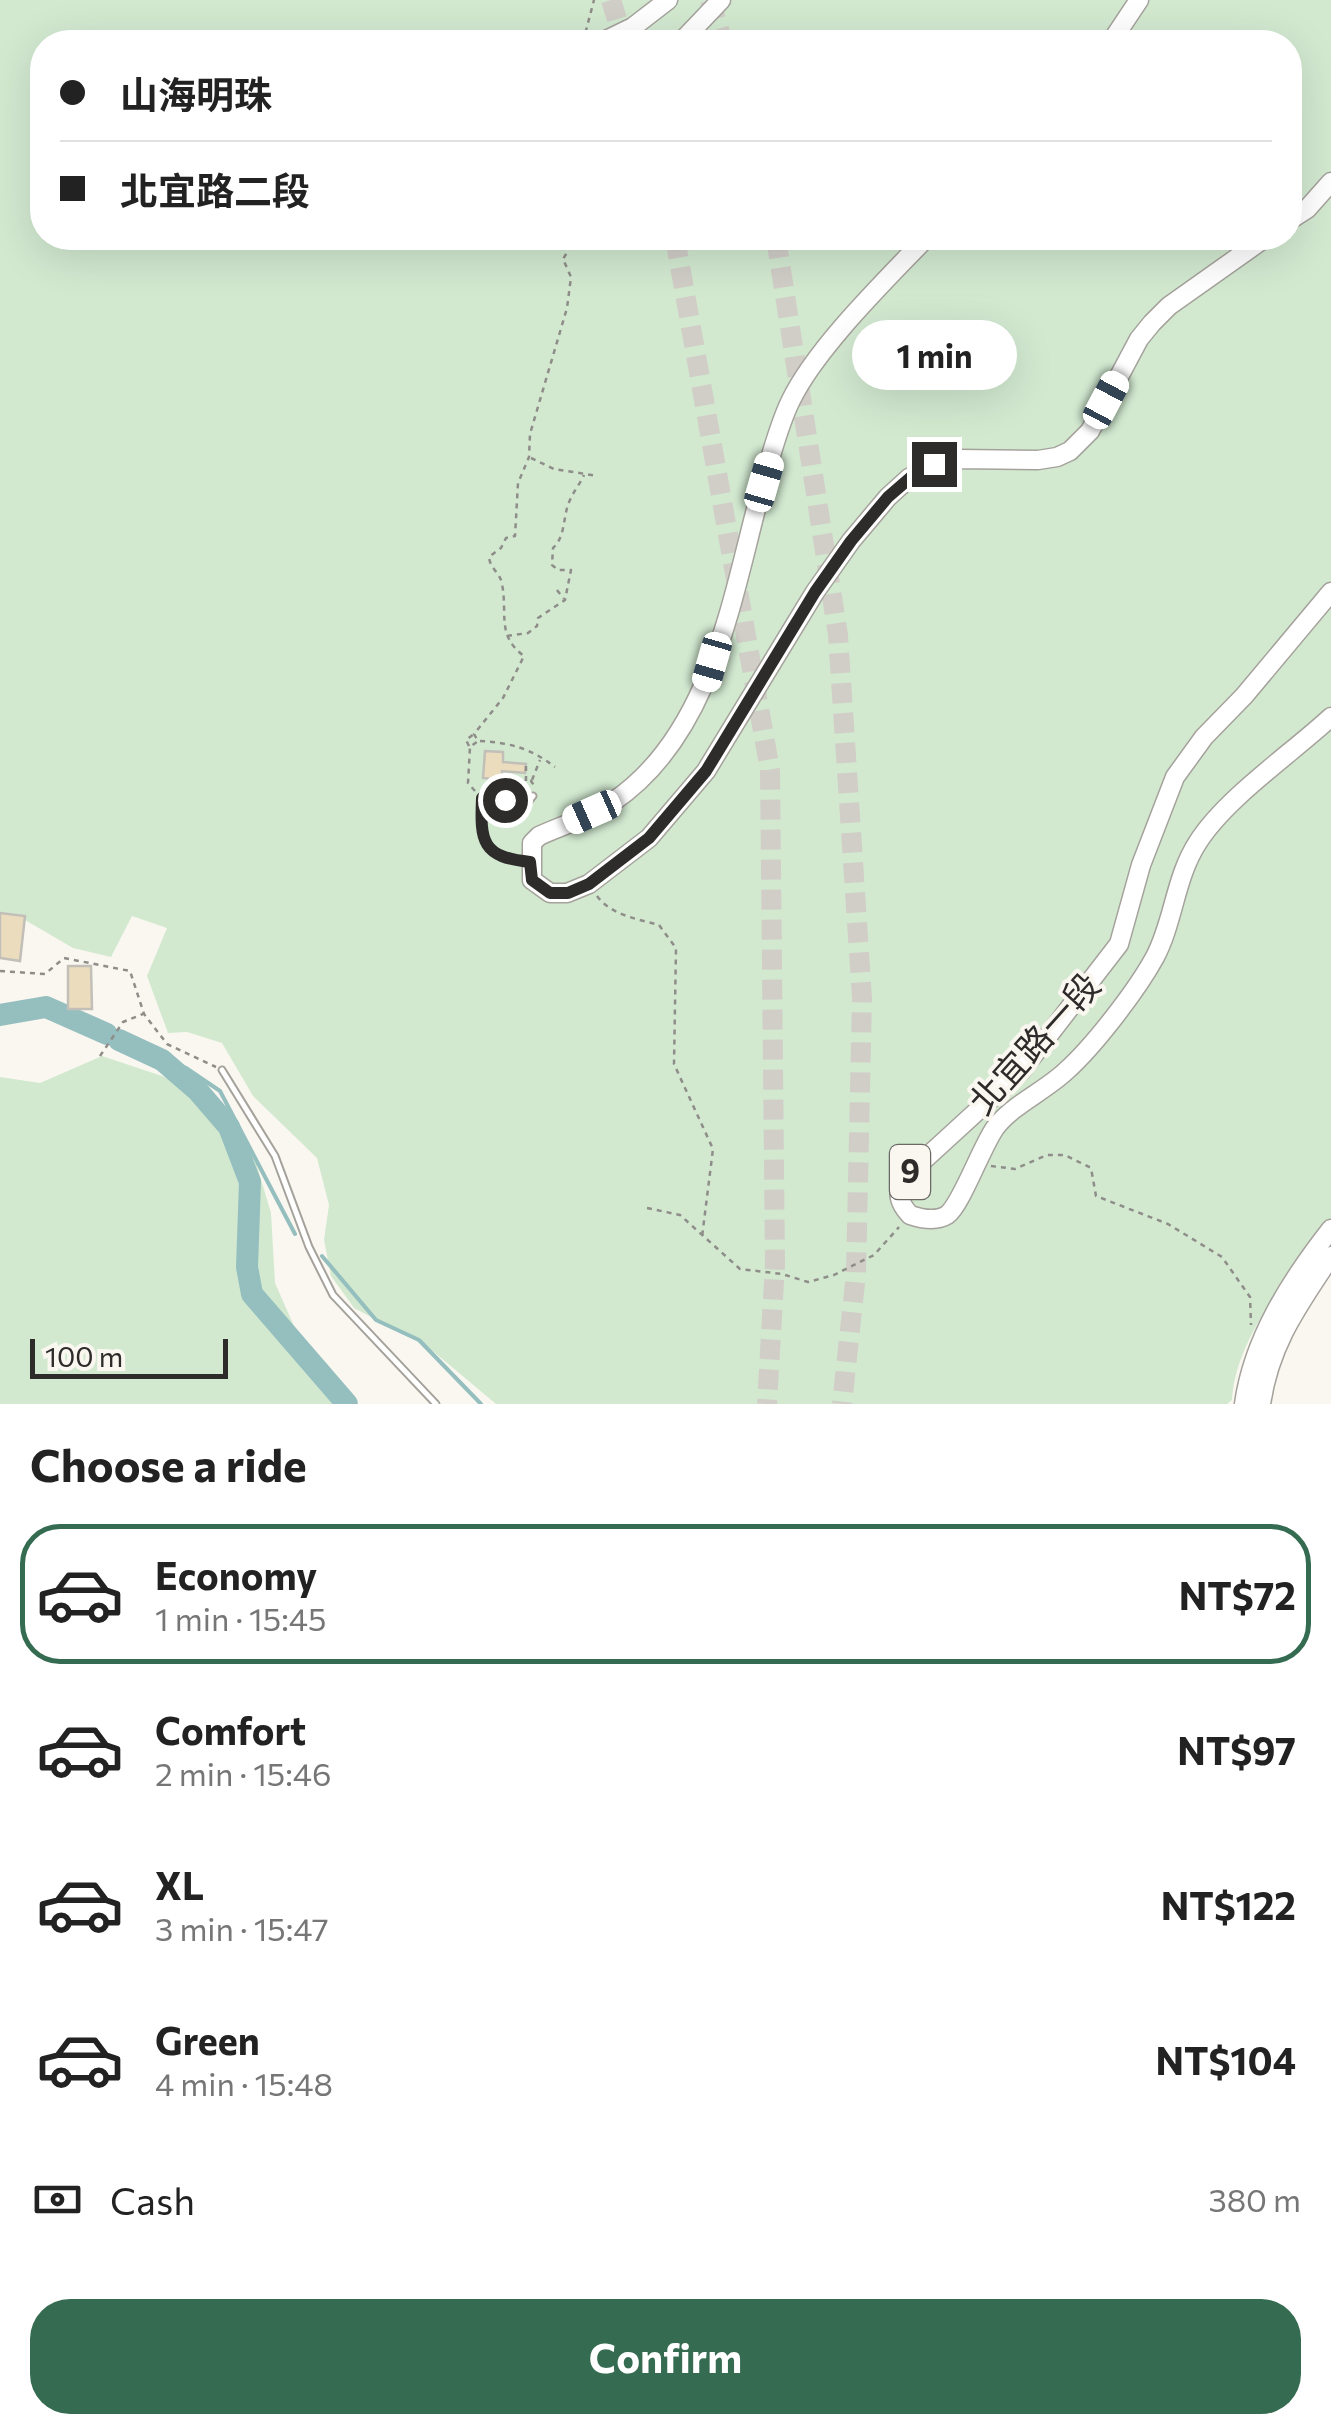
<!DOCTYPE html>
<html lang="en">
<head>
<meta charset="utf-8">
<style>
  :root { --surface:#fff; --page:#f2f2f2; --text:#222; --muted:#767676; --line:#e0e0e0; --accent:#346b51 }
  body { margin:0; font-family:Commissioner,"Noto Sans TC",sans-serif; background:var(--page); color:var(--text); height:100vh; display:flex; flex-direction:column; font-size:38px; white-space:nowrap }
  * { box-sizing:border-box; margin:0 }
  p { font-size:32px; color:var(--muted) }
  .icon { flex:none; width:55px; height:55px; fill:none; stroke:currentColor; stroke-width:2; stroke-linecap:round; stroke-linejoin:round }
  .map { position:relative; height:1404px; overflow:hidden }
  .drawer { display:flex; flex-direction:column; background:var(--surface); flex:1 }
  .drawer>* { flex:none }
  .banner { position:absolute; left:30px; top:30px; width:1272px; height:220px; border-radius:40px; box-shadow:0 10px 40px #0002; display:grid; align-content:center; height:220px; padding:0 30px; background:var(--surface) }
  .scale { position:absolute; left:30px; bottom:25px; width:198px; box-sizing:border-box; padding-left:10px; border:5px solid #2d2c2a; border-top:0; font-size:28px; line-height:35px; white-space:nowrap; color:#2d2c2a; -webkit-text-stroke:8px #faf7f0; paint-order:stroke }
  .end { position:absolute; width:45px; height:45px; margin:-22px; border:12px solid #2d2c2a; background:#fff; box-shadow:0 0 0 5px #fff }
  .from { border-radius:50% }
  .bubble { position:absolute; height:70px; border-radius:35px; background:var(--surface); box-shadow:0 10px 40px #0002; font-size:32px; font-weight:700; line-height:70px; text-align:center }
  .car { position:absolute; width:30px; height:60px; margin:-30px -15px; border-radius:12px; box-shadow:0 0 8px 2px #0007; background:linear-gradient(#fff 24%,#345 0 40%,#fff 0 76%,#345 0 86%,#fff 0) }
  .banner b { display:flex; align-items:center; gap:35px; height:95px; font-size:38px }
  .banner b+b { border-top:2px solid var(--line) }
  .banner i { width:25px; height:25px; background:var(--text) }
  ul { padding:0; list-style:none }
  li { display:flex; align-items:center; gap:30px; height:140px; margin:0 20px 15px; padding:0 10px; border:5px solid transparent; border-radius:40px }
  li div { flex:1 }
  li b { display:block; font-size:38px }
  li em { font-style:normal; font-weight:700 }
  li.current { border-color:var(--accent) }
  li>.icon { width:90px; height:90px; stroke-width:1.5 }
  h2 { padding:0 30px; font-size:45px; line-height:120px }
  .pay { display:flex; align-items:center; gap:25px; height:110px; padding:0 30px; font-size:38px }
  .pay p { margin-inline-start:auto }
  .cta { display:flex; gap:20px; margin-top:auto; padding:20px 30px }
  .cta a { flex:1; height:115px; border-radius:40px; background:var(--accent); color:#fff; font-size:40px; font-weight:700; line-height:115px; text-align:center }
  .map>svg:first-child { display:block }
  .green { fill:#d2e9d0; fill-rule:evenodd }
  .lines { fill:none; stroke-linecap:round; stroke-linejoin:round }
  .stream { stroke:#95bebf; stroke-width:4 }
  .river { stroke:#95bebf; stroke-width:22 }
  .building { fill:#ebdcbd; stroke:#c2bfb9; stroke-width:2.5 }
  .motorway-tunnel { stroke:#d1cec8; stroke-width:20; stroke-dasharray:20 10; stroke-linecap:butt }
  .service-casing { stroke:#a5a29c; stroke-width:9 }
  .primary-casing { stroke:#a5a29c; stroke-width:21 }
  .path { stroke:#8f8d89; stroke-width:2.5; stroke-dasharray:5 5; stroke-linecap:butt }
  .service { stroke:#fff; stroke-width:5 }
  .primary { stroke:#fff; stroke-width:18 }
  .route { stroke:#2d2c2a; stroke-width:12 }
  .labels { text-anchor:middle; stroke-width:8; stroke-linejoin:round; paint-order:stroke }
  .shield { fill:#faf7f0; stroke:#6a6965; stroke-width:2.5 }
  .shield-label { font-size:32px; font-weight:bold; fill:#2d2c2a }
  .street-label { font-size:35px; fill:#2d2c2a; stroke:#faf7f0 }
</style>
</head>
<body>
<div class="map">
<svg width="1331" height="1404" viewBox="0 0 1331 1404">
  <rect width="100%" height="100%" fill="#faf7f0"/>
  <g class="green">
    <path d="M0 0H1331V1220C1294 1272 1236 1334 1232 1400L1227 1404H496L428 1347 354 1308 331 1276 324 1240 329 1205 317 1158 253 1096 222 1043 187 1032 168 1033 147 976 167 928 132 916 111 957 73 948 13 913 0 920ZM42 42H1290V238H42Z"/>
    <path d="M102 1056 162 1076 228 1108 252 1149 271 1213 275 1283 298 1335 352 1404H0V1077L40 1083Z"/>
  </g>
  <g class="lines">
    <g class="stream">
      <path d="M162 1060 186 1068 220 1091 295 1234"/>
      <path d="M322 1256 376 1320 419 1340 481 1404"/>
    </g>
    <g class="river">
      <path d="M0 1015 46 1007 107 1034"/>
      <path d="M119 1040 162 1060 198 1091 229 1127 250 1182 247 1267 252 1294 347 1404"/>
    </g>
  </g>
  <g class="building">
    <path d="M485 751 503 752V762L526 764 525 773 502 771 501 780 483 778Z"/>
    <path d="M0 913 25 916 20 961 0 958Z"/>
    <path d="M68 966H91L92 1009H68Z"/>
  </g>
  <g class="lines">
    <g class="motorway-tunnel">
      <path d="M611 0 624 42"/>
      <path d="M710 0 723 42"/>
      <path d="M675 238 770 770 775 1264 767 1404"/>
      <path d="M776 238 838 635 862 998 856 1274 842 1404"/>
    </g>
    <defs>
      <g id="service">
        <path d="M527 861C482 857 480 838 482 798L529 801 533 796"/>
        <path d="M222 1070 275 1156 309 1247 333 1295 436 1404"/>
      </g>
      <g id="primary">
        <path d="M602 42 633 27 668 0"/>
        <path d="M681 42 721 0"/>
        <path d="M1111 42 1139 0"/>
        <path d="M1290 220 1307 209 1331 182"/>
        <path d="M926 238C885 281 817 347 791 400 779 424 772 453 764 479 733 589 715 732 614 801 593 816 563 825 539 836L532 843V880L550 893H567L589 884 649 838 706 771 815 592 851 541 888 497 909 478 935 464 958 459 1038 460 1057 457 1070 451 1090 431 1139 339 1152 323 1169 306 1265 238"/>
        <path d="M1331 592 1244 696 1204 737 1175 777 1141 865 1119 944 1021 1071 904 1178C896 1193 899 1203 910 1215 922 1219 936 1222 947 1215 961 1205 981 1148 995 1128 1012 1105 1045 1091 1066 1071 1094 1046 1137 990 1155 957 1174 921 1175 877 1198 842 1226 798 1291 754 1331 717"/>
        <path d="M1244 1404C1253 1339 1291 1280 1331 1229"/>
        <path d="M1261 1404C1270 1343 1298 1306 1331 1256"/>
      </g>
    </defs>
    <use href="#service" class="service-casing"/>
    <use href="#primary" class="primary-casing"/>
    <g class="path">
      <path d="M583 42 594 0"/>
      <path d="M531 458 554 469 598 476"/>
      <path d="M557 590 564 599"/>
      <path d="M507 636 528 633 537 626 538 618 565 600 571 570H558L552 565 553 548C567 535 562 514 571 498 575 489 580 484 584 475"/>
      <path d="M480 741C511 743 530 748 555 767"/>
      <path d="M469 746 466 740 474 734"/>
      <path d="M526 766V781"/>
      <path d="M532 780 540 760"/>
      <path d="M510 781H531L535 787"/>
      <path d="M475 791 468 783 470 747 478 741 474 734 503 698 524 656C496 635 508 615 502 584 500 572 490 569 489 557L501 548 506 538 515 536 518 483 529 457 530 434 567 308 571 277 563 259 576 238"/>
      <path d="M597 896C611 915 637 919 659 925L676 948 674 1064 713 1149 702 1237"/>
      <path d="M0 971 45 974 64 958 130 971 144 1014 167 1044 216 1067"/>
      <path d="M100 1056 123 1022 143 1014"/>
      <path d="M991 1166 1015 1169 1047 1155H1065L1091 1168 1096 1196 1168 1224 1222 1257 1250 1297 1251 1325"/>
      <path d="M647 1208 680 1215 740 1269 782 1274 808 1282 834 1275 874 1255 899 1227"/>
    </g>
    <use href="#service" class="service"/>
    <use href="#primary" class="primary"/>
  </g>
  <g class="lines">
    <path class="route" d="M505 800 482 798C480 842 482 857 530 862L532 880 550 893H568L589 884 649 838 706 771 815 592 851 541 888 497 910 478 934 464"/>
  </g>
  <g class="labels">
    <rect class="shield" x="890" y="1145" width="40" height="54" rx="8"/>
    <g class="shield-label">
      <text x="910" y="1183">9</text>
    </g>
    <g class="street-label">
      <text transform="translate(1035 1044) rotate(-48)" y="12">北宜路一段</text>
    </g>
  </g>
</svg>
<div class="scale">100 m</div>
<i class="end from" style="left:505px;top:800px"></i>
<i class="end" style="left:934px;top:464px"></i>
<div class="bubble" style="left:852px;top:320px;width:165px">1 min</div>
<i class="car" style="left:1106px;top:400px;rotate:28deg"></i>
<i class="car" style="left:764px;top:482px;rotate:16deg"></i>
<i class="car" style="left:712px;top:662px;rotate:196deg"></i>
<i class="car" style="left:592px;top:812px;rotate:246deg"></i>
<div class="banner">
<b><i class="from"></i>山海明珠</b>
<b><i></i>北宜路二段</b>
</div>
</div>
<section class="drawer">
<h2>Choose a ride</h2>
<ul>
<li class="current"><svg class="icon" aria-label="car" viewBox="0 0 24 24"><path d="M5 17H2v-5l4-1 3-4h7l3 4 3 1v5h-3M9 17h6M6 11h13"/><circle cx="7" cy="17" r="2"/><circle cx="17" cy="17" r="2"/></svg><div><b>Economy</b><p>1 min · 15:45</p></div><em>NT$72</em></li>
<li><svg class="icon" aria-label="car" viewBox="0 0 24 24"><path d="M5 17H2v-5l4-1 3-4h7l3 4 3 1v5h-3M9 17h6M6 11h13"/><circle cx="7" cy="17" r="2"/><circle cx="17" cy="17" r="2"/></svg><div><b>Comfort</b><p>2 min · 15:46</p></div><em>NT$97</em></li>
<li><svg class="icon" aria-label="car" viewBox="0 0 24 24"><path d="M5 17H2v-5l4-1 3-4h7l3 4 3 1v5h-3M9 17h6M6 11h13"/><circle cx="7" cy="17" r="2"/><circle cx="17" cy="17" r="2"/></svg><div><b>XL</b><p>3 min · 15:47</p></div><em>NT$122</em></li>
<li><svg class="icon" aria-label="car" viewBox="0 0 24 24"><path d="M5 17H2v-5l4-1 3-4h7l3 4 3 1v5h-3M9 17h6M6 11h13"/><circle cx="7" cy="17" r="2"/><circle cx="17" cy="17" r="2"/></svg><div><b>Green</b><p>4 min · 15:48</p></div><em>NT$104</em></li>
</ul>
<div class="pay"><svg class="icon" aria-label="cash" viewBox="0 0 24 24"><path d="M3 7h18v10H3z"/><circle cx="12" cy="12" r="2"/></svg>Cash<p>380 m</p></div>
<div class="cta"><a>Confirm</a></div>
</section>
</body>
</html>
